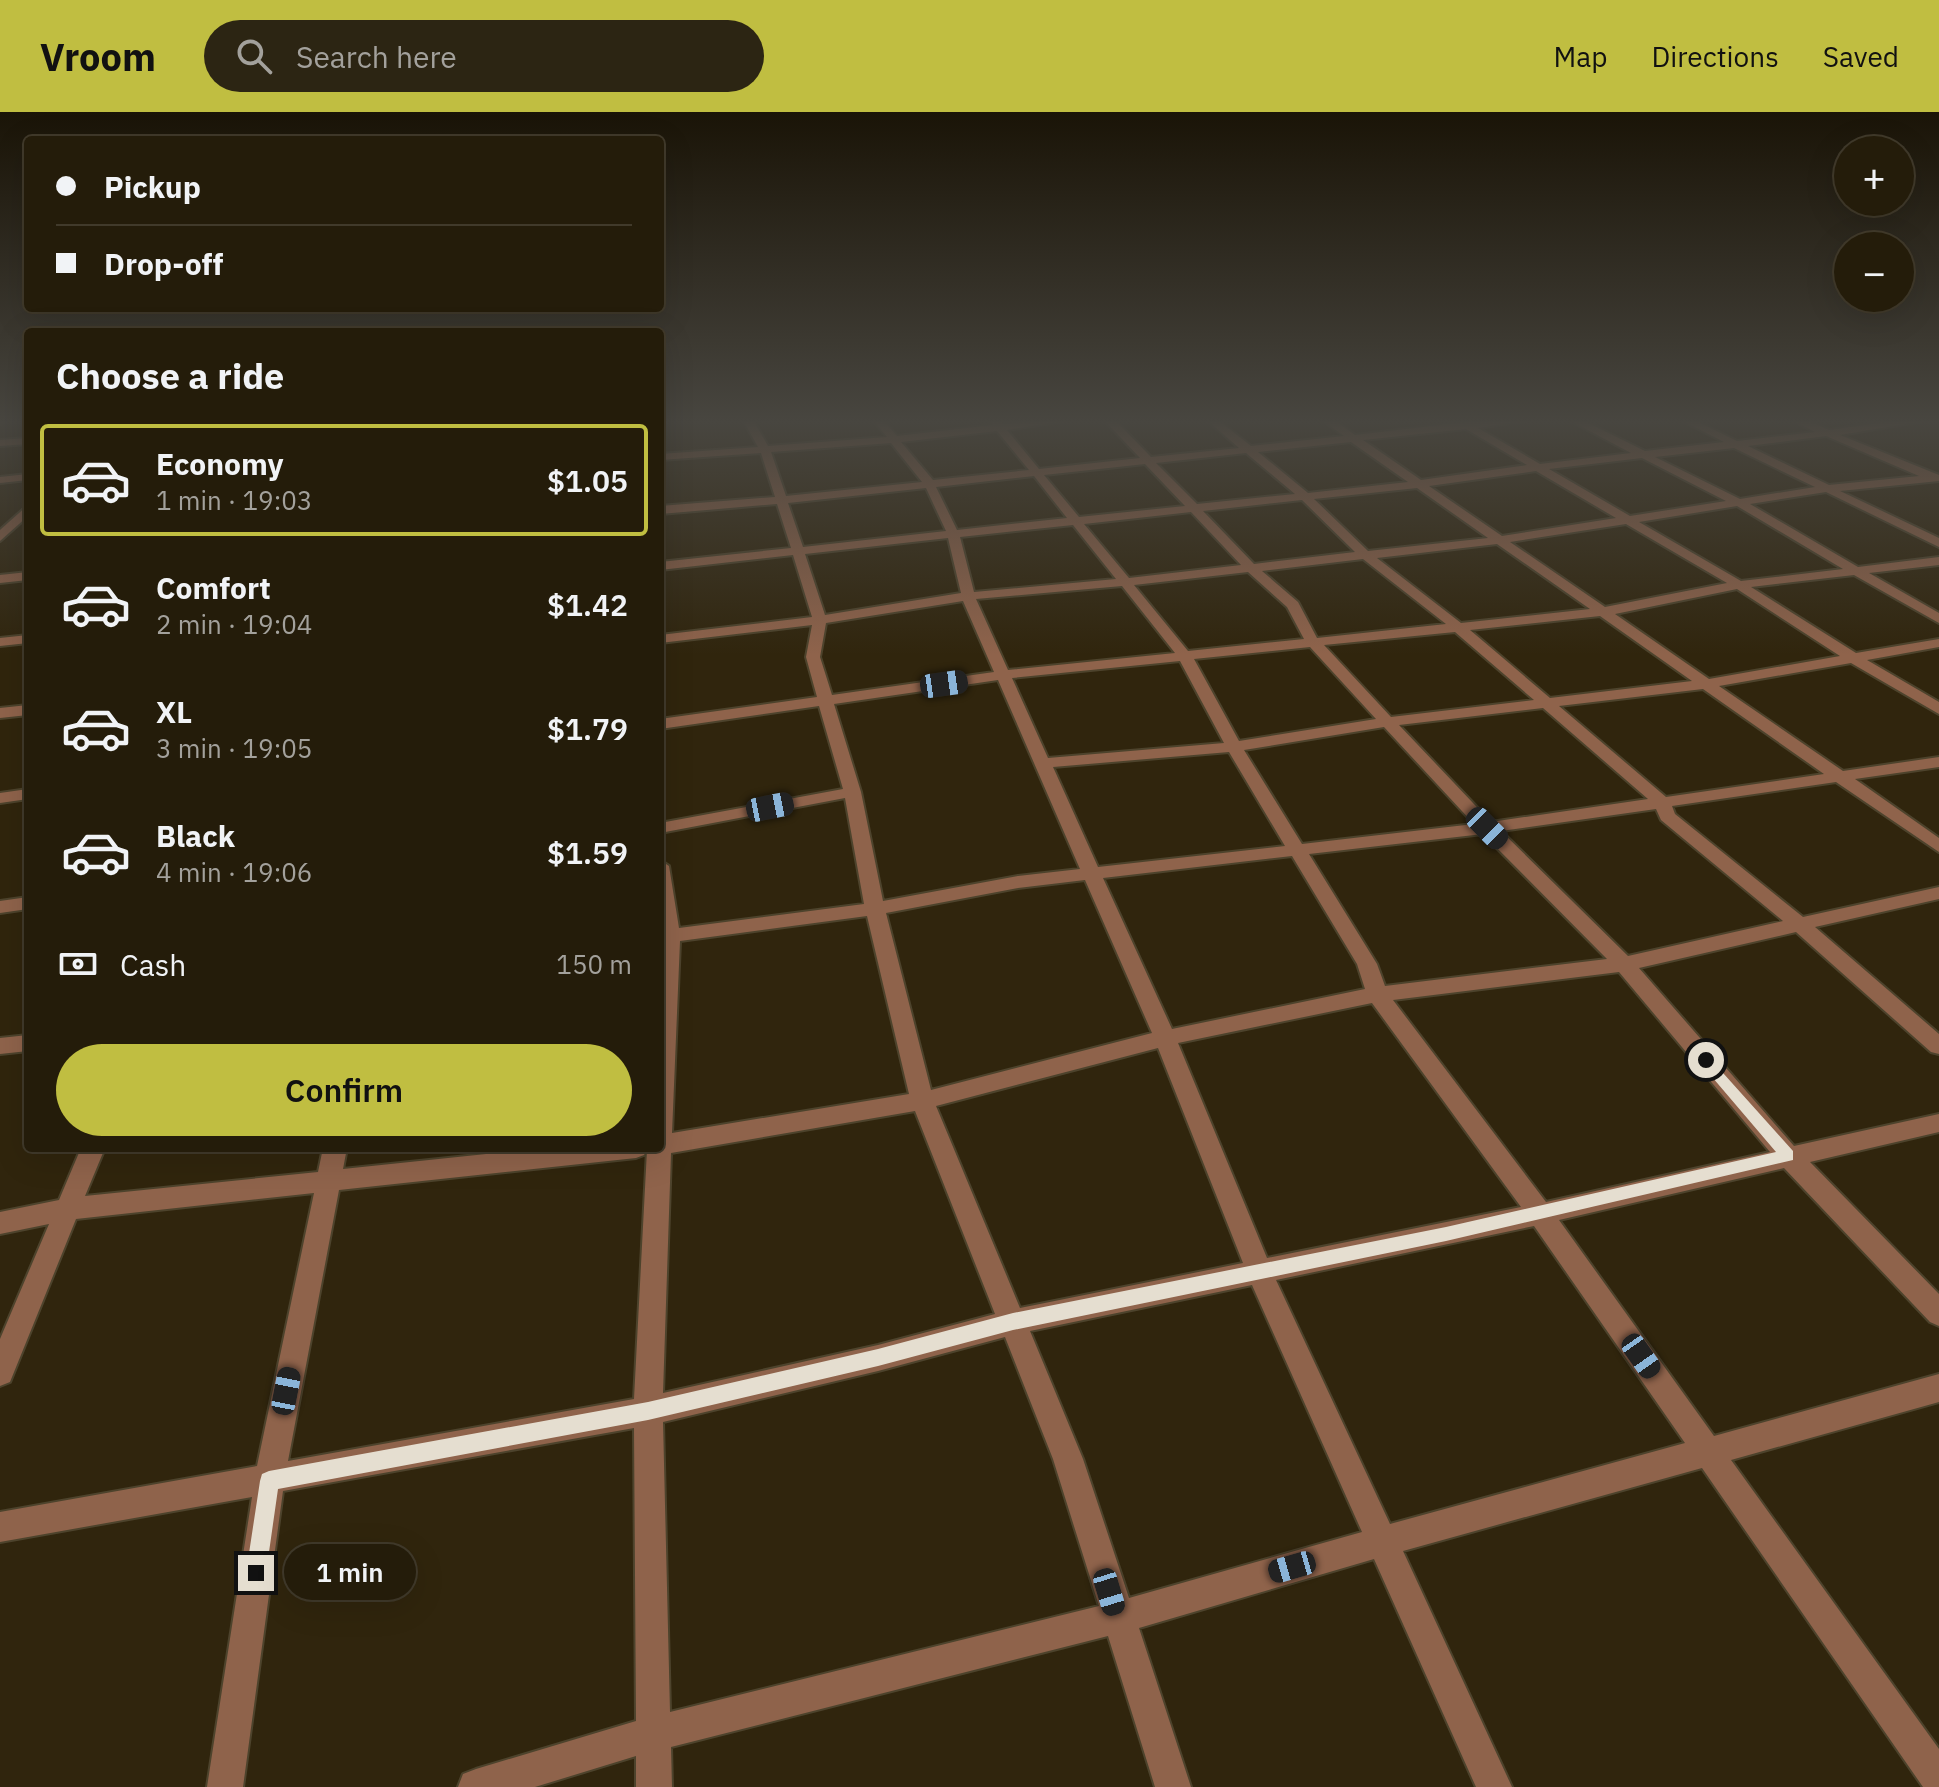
<!DOCTYPE html>
<html lang="en">
<head>
<meta charset="utf-8">
<style>
  :root { --surface:#241c0a; --page:#2c2513; --text:#f1f3f6; --muted:#a3a19c; --line:#413a2b; --accent:#c0be41 }
  body { margin:0; font-family:"IBM Plex Sans",sans-serif; background:var(--page); color:var(--text); height:100vh; display:flex; flex-direction:column; font-size:30px; white-space:nowrap }
  * { box-sizing:border-box; margin:0 }
  p { font-size:26px; color:var(--muted) }
  .icon { flex:none; width:44px; height:44px; fill:none; stroke:currentColor; stroke-width:2; stroke-linecap:round; stroke-linejoin:round }
  .map { position:relative; flex:1; overflow:hidden }
  .panel { position:absolute; left:24px; top:216px; width:640px; height:824px; display:flex; flex-direction:column; background:var(--surface); border-radius:8px; box-shadow:0 8px 32px #0002,0 0 0 2px var(--line) }
  .panel>* { flex:none }
  .banner { position:absolute; left:24px; top:24px; width:640px; height:176px; border-radius:8px; box-shadow:0 8px 32px #0002,0 0 0 2px var(--line); display:grid; align-content:center; height:176px; padding:0 32px; background:var(--surface) }
  .tools { position:absolute; left:1834px; top:24px; display:grid; gap:16px }
  .tools a { display:grid; place-items:center; width:80px; height:80px; border-radius:50%; background:var(--surface); box-shadow:0 8px 32px #0002,0 0 0 2px var(--line); font-size:40px }
  .end { position:absolute; width:36px; height:36px; margin:-18px; border:10px solid #e5ded0; background:#111; box-shadow:0 0 0 4px #111 }
  .from { border-radius:50% }
  .bubble { position:absolute; height:56px; border-radius:28px; background:var(--surface); box-shadow:0 8px 32px #0002,0 0 0 2px var(--line); font-size:26px; font-weight:600; line-height:56px; text-align:center }
  .car { position:absolute; width:24px; height:48px; margin:-24px -12px; border-radius:10px; box-shadow:0 0 6px 2px #0007; background:linear-gradient(#222 24%,#8ab4d8 0 40%,#222 0 76%,#8ab4d8 0 86%,#222 0) }
  .banner b { display:flex; align-items:center; gap:28px; height:76px; font-size:30px }
  .banner b+b { border-top:2px solid var(--line) }
  .banner i { width:20px; height:20px; background:var(--text) }
  ul { padding:0; list-style:none }
  li { display:flex; align-items:center; gap:24px; height:112px; margin:0 16px 12px; padding:0 16px; border:4px solid transparent; border-radius:8px }
  li div { flex:1 }
  li b { display:block; font-size:30px }
  li em { font-style:normal; font-weight:600 }
  li.active { border-color:var(--accent) }
  li>.icon { width:72px; height:72px; stroke-width:1.5 }
  h2 { padding:0 32px; font-size:36px; line-height:96px }
  .pay { display:flex; align-items:center; gap:20px; height:88px; padding:0 32px; font-size:30px }
  .pay p { margin-inline-start:auto }
  .action { display:flex; gap:16px; margin-top:auto; padding:16px 32px }
  .action a { flex:1; height:92px; border-radius:48px; background:var(--accent); color:#111; font-size:32px; font-weight:600; line-height:92px; text-align:center }
  header { display:flex; align-items:center; gap:48px; box-sizing:border-box; height:112px; padding:0 40px; background:var(--accent); color:#111 }
  header strong { font-size:38px }
  nav { display:flex; gap:44px; margin-inline-start:auto; font-size:28px }
  .search { width:560px; height:72px; background:var(--page); display:flex; align-items:center; gap:20px; box-sizing:border-box; padding:0 28px; border-radius:44px; color:var(--muted); font-size:30px }
  .map>svg:first-child { display:block }
  .lines { fill:none; stroke-linecap:round; stroke-linejoin:round }
  .minor-casing { stroke:#4d432c; stroke-width:4 }
  .minor { fill:#8f634b; fill-rule:evenodd }
  .route { fill:#e5ded0 }
</style>
</head>
<body>
<header>
<strong>Vroom</strong>
<div class="search"><svg class="icon" aria-label="search" viewBox="0 0 24 24"><circle cx="10" cy="10" r="6"/><path d="M15 15l6 6"/></svg>Search here</div>
<nav><a>Map</a><a>Directions</a><a>Saved</a></nav>
</header>
<div class="map">
<svg width="1939" height="1675" viewBox="0 0 1939 1675">
  <rect width="100%" height="100%" fill="#30250d"/>
  <g class="lines">
    <defs>
      <g id="minor">
        <path d="M0 308H6L0 312Z"/>
        <path d="M660 308H668L663 311Z"/>
        <path d="M743 308H753L768 334 887 325 873 308H883L897 324 993 313 989 308H999L1003 312 1070 308 1007 318 1039 357 1140 346 1104 308H1115L1151 345 1239 336 1207 308H1218L1251 334 1344 324 1322 308H1334L1355 323 1466 310 1528 308 1478 316 1540 352 1631 341 1569 308H1582L1645 339 1724 330 1681 308H1694L1737 329 1815 320 1792 308H1806L1829 318 1901 308H1929L1840 323 1939 363V369L1840 379 1939 426V435L1826 380 1750 392 1858 455 1939 445V453L1869 461 1939 501V511L1854 463 1751 475 1856 541 1939 527V535L1867 548 1939 590V602L1851 551 1719 574 1843 659 1939 645V655L1855 667 1939 726V740L1836 670 1672 694 1675 702 1803 805 1939 775V787L1815 815 1939 922V942L1931 940 1796 820 1639 856 1794 1034 1939 1002V1020L1810 1050 1939 1182V1214L1930 1210 1784 1056 1559 1108 1714 1324 1939 1262V1290L1731 1348 1939 1637V1675H1923L1702 1356 1403 1439 1512 1675H1476L1374 1447 1139 1516 1191 1675H1155L1108 1524 671 1635 672 1675H636V1644L535 1675H458L463 1662 476 1657 636 1609 634 1316 283 1379 243 1675H207L252 1385 0 1430V1400L257 1354 314 1081 76 1107 10 1270 0 1274V1227L49 1112 0 1122V1100L59 1088 81 1036H105L85 1084 318 1060 323 1036H347L343 1057 543 1036H660V748L669 754 679 816 864 792 845 686 660 721V711L843 677 819 594 660 617V607L817 585 806 545 812 513 660 531V523L812 505 793 443 660 458V450L791 436 777 392 660 402V394L775 385 761 341 660 348V342L758 335ZM1466 317 1527 353 1421 368 1363 328ZM997 319 1029 358 933 368 901 330ZM1826 324 1919 364 1829 373 1748 334ZM1351 330 1408 370 1308 381 1258 340ZM891 331 922 370 786 384 771 340ZM1734 336 1815 375 1740 387 1655 345ZM1246 341 1295 382 1197 392 1156 351ZM1642 346 1726 389 1630 404 1549 357ZM1145 352 1185 394 1079 405 1044 363ZM1536 359 1616 406 1502 424 1429 374ZM1034 364 1067 406 957 418 936 375ZM926 376 946 419 803 435 788 391ZM1417 376 1488 426 1368 439 1314 387ZM1302 388 1355 440 1254 452 1203 399ZM1737 394 1843 457 1741 469 1639 410ZM1191 400 1241 453 1129 466 1084 412ZM1626 412 1727 471 1605 495 1510 430ZM1073 413 1116 467 974 480 960 425ZM948 426 961 481 825 503 805 442ZM1497 432 1590 497 1461 511 1377 446ZM1363 447 1446 512 1317 526 1298 490 1262 459ZM1248 460 1287 495 1304 527 1188 539 1134 473ZM1122 474 1175 541 1008 558 976 487ZM1737 477 1840 544 1709 567 1615 502ZM963 489 994 560 832 583 820 545 826 511ZM1600 504 1692 569 1550 586 1470 518ZM1455 520 1534 588 1391 605 1324 533ZM1310 535 1376 607 1239 629 1194 547ZM1180 549 1224 631 1048 646 1012 566ZM998 568 1080 757 1018 764 883 789 861 680 834 592ZM1703 577 1824 662 1666 685 1559 594ZM1543 596 1648 687 1491 710 1399 613ZM1384 615 1474 712 1302 732 1244 638ZM1229 640 1285 734 1098 755 1053 655ZM1656 697 1661 708 1783 809 1628 844 1501 719ZM1483 722 1607 847 1385 874 1377 852 1309 742ZM1292 744 1357 852 1365 877 1172 917 1103 766ZM1085 768 1152 921 931 978 886 801 1018 776ZM867 804 909 982 672 1021 680 829ZM1619 860 1770 1040 1546 1090 1393 888ZM1372 891 1521 1095 1267 1146 1178 931ZM1158 936 1243 1151 1020 1196 936 994ZM915 999 995 1202 878 1233 663 1281 671 1041ZM647 1038 634 1287 288 1349 339 1078 636 1046 644 1043ZM1534 1114 1685 1331 1390 1412 1276 1168ZM1252 1173 1362 1420 1129 1486 1083 1347 1030 1219ZM1005 1225 1053 1347 1099 1494 670 1600 663 1310 878 1259Z"/>
        <path d="M28 326V332L0 334V328Z"/>
        <path d="M28 362V368L0 371V365Z"/>
        <path d="M28 393V404L0 429V418Z"/>
        <path d="M28 460V468L0 471V463Z"/>
        <path d="M28 523V531L0 534V526Z"/>
        <path d="M28 593V603L0 606V596Z"/>
        <path d="M28 677V687L0 691V681Z"/>
        <path d="M28 785V797L0 801V789Z"/>
        <path d="M28 923V939L0 942V926Z"/>
      </g>
    </defs>
    <use href="#minor" class="minor-casing"/>
    <use href="#minor" class="minor"/>
  </g>
  <linearGradient id="sky" x2="0" y2="1"><stop stop-color="#1a1407"/><stop offset="0.57" stop-color="#484640"/><stop offset="1" stop-color="#484640" stop-opacity="0"/></linearGradient>
  <rect width="1939" height="543" fill="url(#sky)"/>
  <path class="route" d="M1706 942 1793 1039V1048L1446 1129 1013 1218 878 1254 648 1308 278 1377 266 1461 263 1468 256 1471 249 1468 246 1461 260 1369 262 1362 269 1359 648 1290 878 1237 1013 1201 1446 1115 1776 1040 1701 952 1699 948Z"/>
</svg>
<div class="tools">
<a>+</a>
<a>−</a>
</div>
<i class="end from" style="left:1706px;top:948px"></i>
<i class="end" style="left:256px;top:1461px"></i>
<div class="bubble" style="left:284px;top:1432px;width:132px">1 min</div>
<i class="car" style="left:944px;top:572px;rotate:82deg"></i>
<i class="car" style="left:770px;top:695px;rotate:79deg"></i>
<i class="car" style="left:1487px;top:716px;rotate:135deg"></i>
<i class="car" style="left:1641px;top:1244px;rotate:145deg"></i>
<i class="car" style="left:286px;top:1279px;rotate:11deg"></i>
<i class="car" style="left:1292px;top:1455px;rotate:254deg"></i>
<i class="car" style="left:1109px;top:1480px;rotate:163deg"></i>
<div class="banner">
<b><i class="from"></i>Pickup</b>
<b><i></i>Drop-off</b>
</div>
<section class="panel">
<h2>Choose a ride</h2>
<ul>
<li class="active"><svg class="icon" aria-label="car" viewBox="0 0 24 24"><path d="M5 17H2v-5l4-1 3-4h7l3 4 3 1v5h-3M9 17h6M6 11h13"/><circle cx="7" cy="17" r="2"/><circle cx="17" cy="17" r="2"/></svg><div><b>Economy</b><p>1 min · 19:03</p></div><em>$1.05</em></li>
<li><svg class="icon" aria-label="car" viewBox="0 0 24 24"><path d="M5 17H2v-5l4-1 3-4h7l3 4 3 1v5h-3M9 17h6M6 11h13"/><circle cx="7" cy="17" r="2"/><circle cx="17" cy="17" r="2"/></svg><div><b>Comfort</b><p>2 min · 19:04</p></div><em>$1.42</em></li>
<li><svg class="icon" aria-label="car" viewBox="0 0 24 24"><path d="M5 17H2v-5l4-1 3-4h7l3 4 3 1v5h-3M9 17h6M6 11h13"/><circle cx="7" cy="17" r="2"/><circle cx="17" cy="17" r="2"/></svg><div><b>XL</b><p>3 min · 19:05</p></div><em>$1.79</em></li>
<li><svg class="icon" aria-label="car" viewBox="0 0 24 24"><path d="M5 17H2v-5l4-1 3-4h7l3 4 3 1v5h-3M9 17h6M6 11h13"/><circle cx="7" cy="17" r="2"/><circle cx="17" cy="17" r="2"/></svg><div><b>Black</b><p>4 min · 19:06</p></div><em>$1.59</em></li>
</ul>
<div class="pay"><svg class="icon" aria-label="cash" viewBox="0 0 24 24"><path d="M3 7h18v10H3z"/><circle cx="12" cy="12" r="2"/></svg>Cash<p>150 m</p></div>
<div class="action"><a>Confirm</a></div>
</section>
</div>
</body>
</html>
